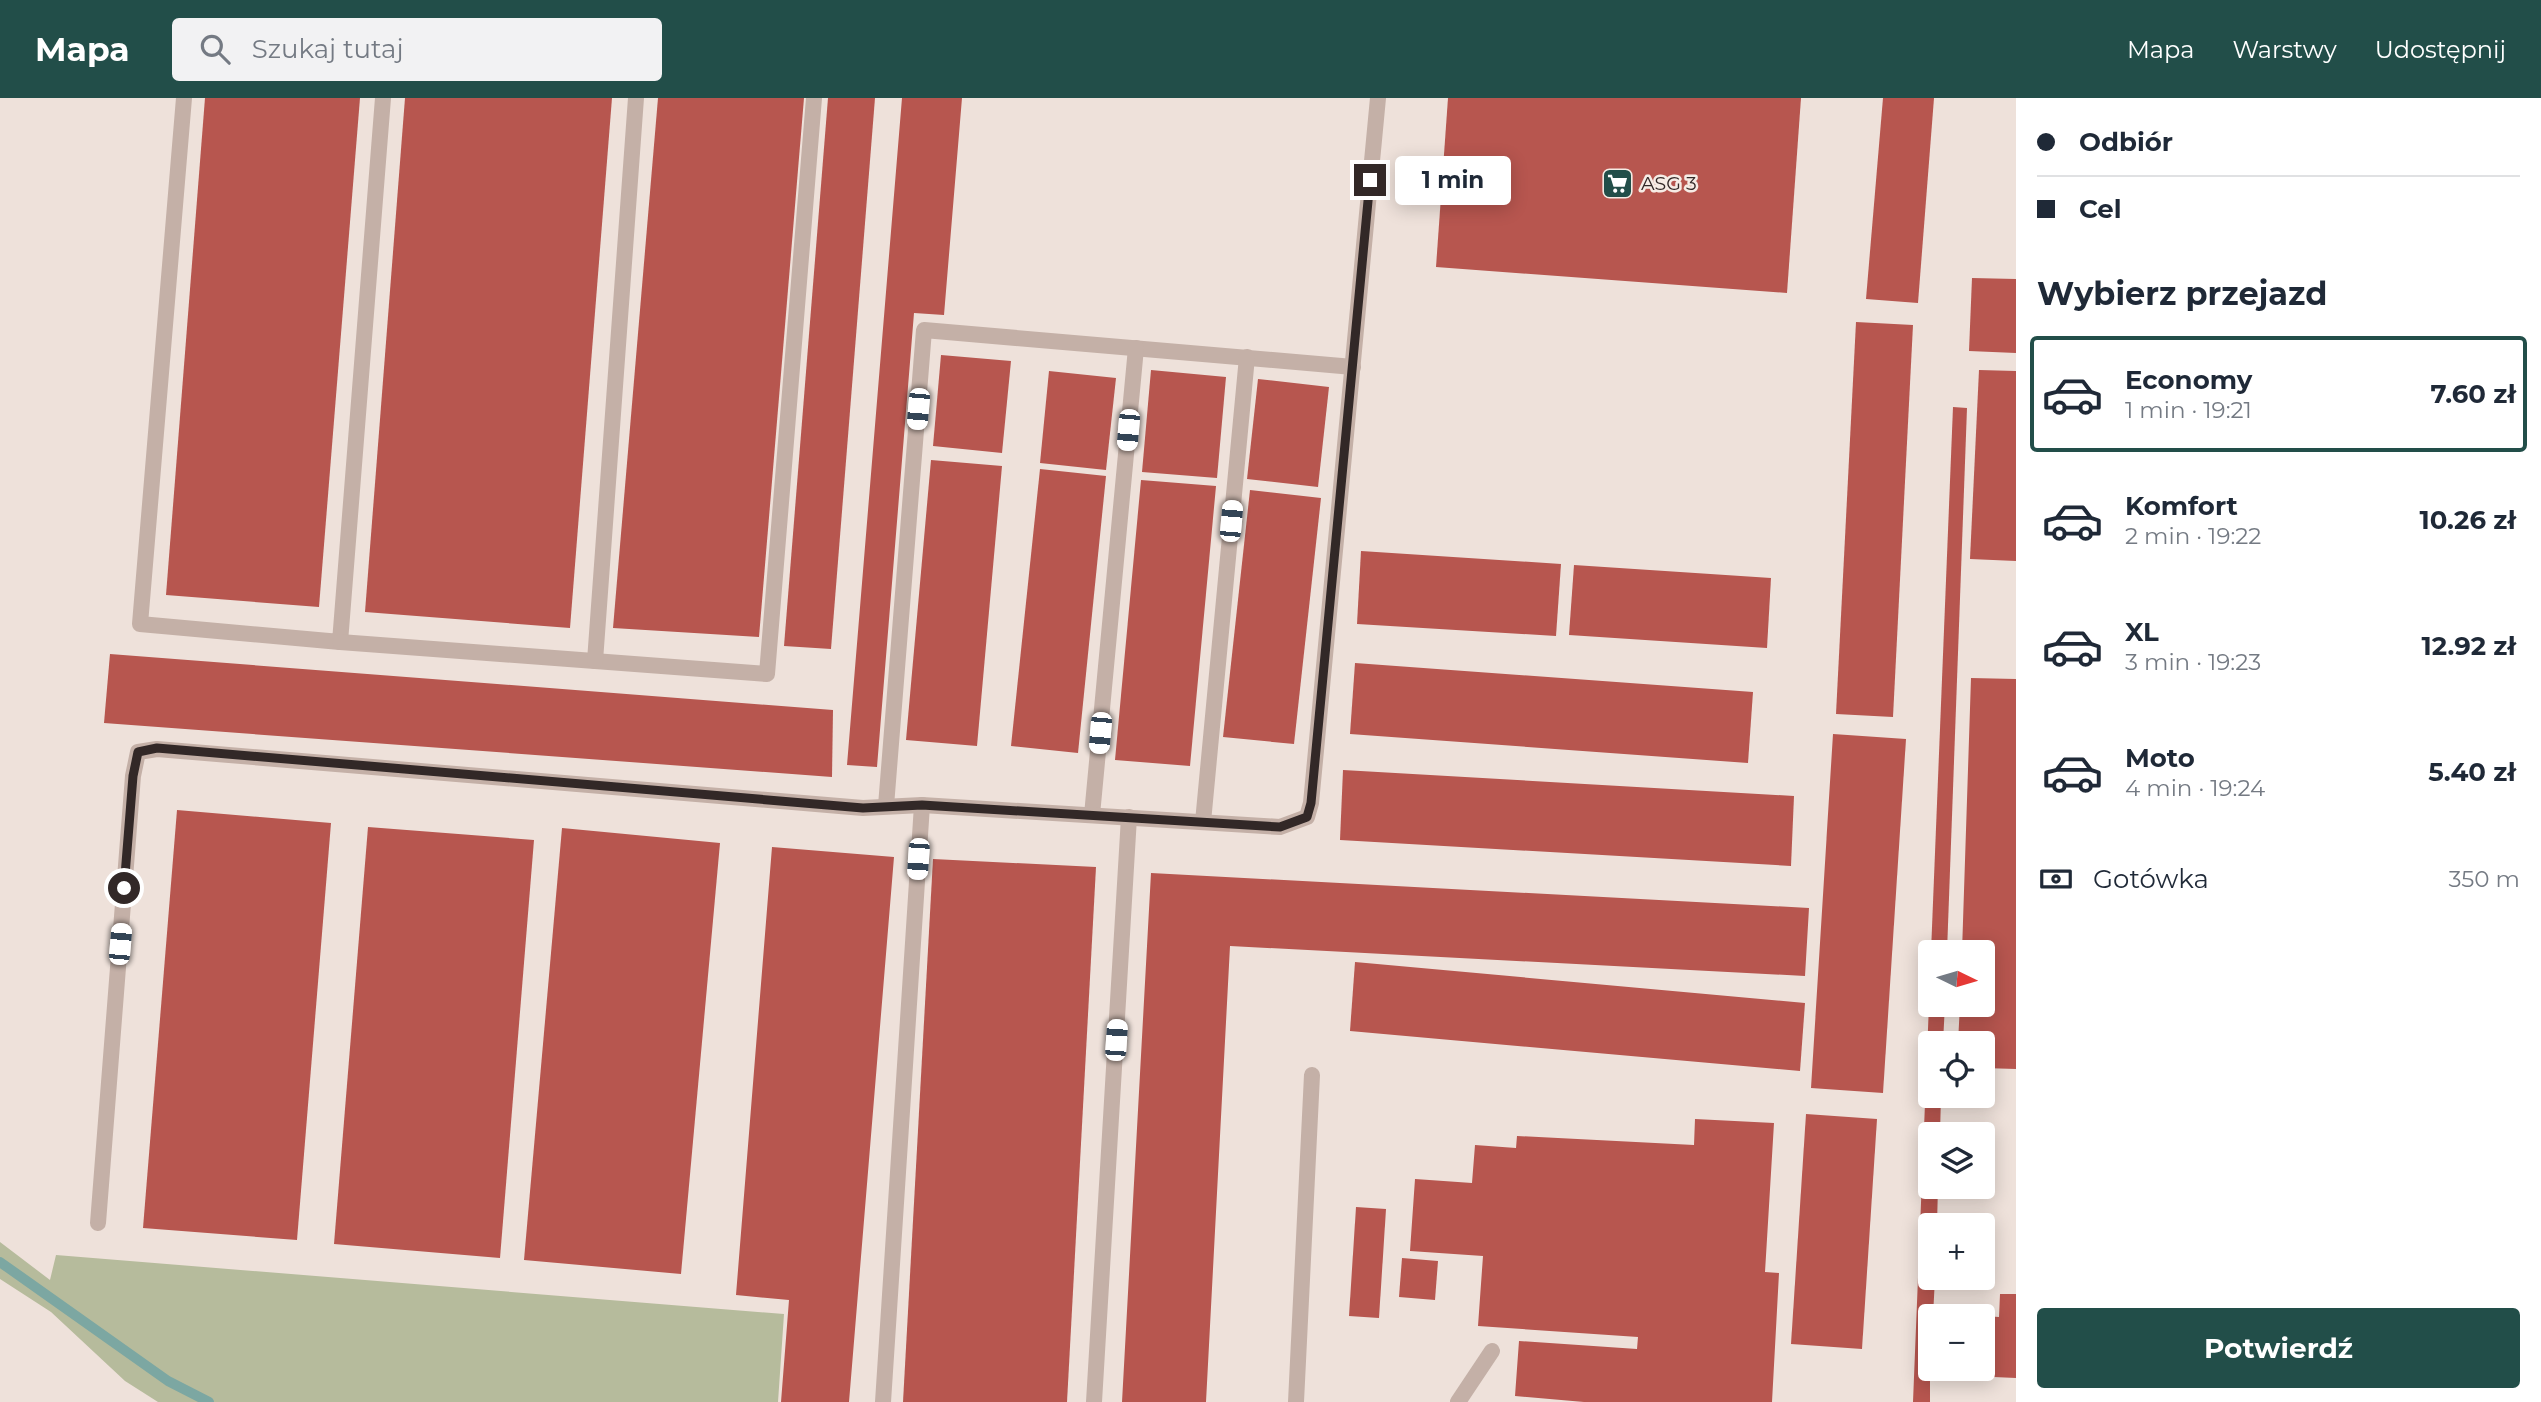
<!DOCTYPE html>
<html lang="pl">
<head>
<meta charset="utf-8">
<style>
  :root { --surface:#fff; --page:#f2f2f3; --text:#1f2937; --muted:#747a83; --line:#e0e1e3; --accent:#224e49 }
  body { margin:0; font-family:Montserrat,sans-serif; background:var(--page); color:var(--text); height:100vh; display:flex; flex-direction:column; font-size:26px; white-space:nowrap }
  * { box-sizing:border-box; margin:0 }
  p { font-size:23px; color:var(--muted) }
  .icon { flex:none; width:38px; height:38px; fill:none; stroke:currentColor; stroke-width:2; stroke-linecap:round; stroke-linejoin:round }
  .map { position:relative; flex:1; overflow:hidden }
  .details { display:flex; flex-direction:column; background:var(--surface); width:525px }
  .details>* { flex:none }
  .banner { display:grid; align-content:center; height:154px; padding:0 21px; background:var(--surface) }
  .needle { width:46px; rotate:95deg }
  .controls { position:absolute; left:1918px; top:842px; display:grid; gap:14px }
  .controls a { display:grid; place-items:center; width:77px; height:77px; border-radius:7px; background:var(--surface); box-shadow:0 4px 18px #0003; font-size:35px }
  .end { position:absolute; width:32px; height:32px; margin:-16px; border:9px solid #322827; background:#fff; box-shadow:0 0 0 4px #fff }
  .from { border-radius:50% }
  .bubble { position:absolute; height:49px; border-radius:7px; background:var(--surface); box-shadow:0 4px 18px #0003; font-size:23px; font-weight:700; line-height:49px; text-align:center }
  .car { position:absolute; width:21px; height:42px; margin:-21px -10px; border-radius:9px; box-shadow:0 0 5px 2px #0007; background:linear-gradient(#fff 24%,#345 0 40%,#fff 0 76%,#345 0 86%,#fff 0) }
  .banner b { display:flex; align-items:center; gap:24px; height:66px; font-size:26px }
  .banner b+b { border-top:2px solid var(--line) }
  .banner i { width:18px; height:18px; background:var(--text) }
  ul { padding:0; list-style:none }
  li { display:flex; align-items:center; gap:21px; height:116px; margin:0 14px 10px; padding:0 7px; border:4px solid transparent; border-radius:7px }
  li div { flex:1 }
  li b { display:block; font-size:26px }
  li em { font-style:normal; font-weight:700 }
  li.on { border-color:var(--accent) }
  li>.icon { width:63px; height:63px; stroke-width:1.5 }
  h2 { padding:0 21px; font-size:32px; line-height:84px }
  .pay { display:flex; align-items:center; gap:18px; height:77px; padding:0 21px; font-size:26px }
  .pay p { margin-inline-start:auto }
  .primary-button { display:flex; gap:14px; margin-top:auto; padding:14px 21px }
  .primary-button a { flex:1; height:80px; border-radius:7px; background:var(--accent); color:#fff; font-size:28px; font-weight:700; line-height:80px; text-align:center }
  header { display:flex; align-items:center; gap:42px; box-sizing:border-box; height:98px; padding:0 35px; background:var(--accent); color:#fff }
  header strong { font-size:33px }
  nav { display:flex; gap:38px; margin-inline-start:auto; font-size:24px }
  .search { width:490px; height:63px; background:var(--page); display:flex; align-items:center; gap:18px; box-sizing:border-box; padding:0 24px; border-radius:7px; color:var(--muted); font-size:26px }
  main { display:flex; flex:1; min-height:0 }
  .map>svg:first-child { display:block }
  .green { fill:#b6bb9c }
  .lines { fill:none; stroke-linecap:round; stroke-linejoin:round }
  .stream { stroke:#7ca7a2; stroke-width:10 }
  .building { fill:#b7564f }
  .service { stroke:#c4b0a7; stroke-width:16 }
  .route { stroke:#322827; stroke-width:9 }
  .labels { text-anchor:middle; stroke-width:5; stroke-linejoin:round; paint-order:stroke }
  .poi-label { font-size:19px; fill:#322827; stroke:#f6ece5; text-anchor:start }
</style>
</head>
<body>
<header>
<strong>Mapa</strong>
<div class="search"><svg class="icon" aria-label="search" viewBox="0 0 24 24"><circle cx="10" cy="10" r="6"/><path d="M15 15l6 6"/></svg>Szukaj tutaj</div>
<nav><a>Mapa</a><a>Warstwy</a><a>Udostępnij</a></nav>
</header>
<main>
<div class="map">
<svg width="2016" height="1304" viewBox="0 0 2016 1304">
  <rect width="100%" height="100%" fill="#eee1da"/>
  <path class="green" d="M0 1144 50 1182 56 1157 784 1216 778 1304H158L125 1283 51 1214 0 1181Z"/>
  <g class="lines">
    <path class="stream" d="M0 1164 168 1283 209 1304"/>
  </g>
  <g class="building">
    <path d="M205 0H360L319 509 166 497Z"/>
    <path d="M405 0H612L570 530 365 514Z"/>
    <path d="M658 0H804L759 539 613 530Z"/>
    <path d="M828 0H875L831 551 784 548Z"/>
    <path d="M902 0H962L944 217 914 215 877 669 847 667Z"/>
    <path d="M1448 0H1801L1787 195 1436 169Z"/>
    <path d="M1883 0H1934L1918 205 1866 201Z"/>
    <path d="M1972 180 2016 181V255L1969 253Z"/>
    <path d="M1856 224 1913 227 1893 619 1836 616Z"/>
    <path d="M941 257 1011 263 1002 355 933 348Z"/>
    <path d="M1151 272 1226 279 1217 380 1142 374Z"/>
    <path d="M1979 272 2016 273V463L1970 461Z"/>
    <path d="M1049 273 1116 280 1106 372 1040 365Z"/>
    <path d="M1258 281 1329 289 1318 389 1247 381Z"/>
    <path d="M1953 309 1967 310 1947 854H1931Z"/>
    <path d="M931 362 1002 368 977 648 906 642Z"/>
    <path d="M1040 371 1106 378 1078 655 1011 648Z"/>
    <path d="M1141 382 1216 388 1190 668 1115 662Z"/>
    <path d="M1250 392 1321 400 1294 646 1223 639Z"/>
    <path d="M1361 453 1561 466 1556 538 1357 526Z"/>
    <path d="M1574 467 1771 480 1767 550 1569 537Z"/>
    <path d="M110 556 833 612 832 679 104 625Z"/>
    <path d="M1355 565 1753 594 1748 665 1350 636Z"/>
    <path d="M1971 580 2016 581V971L1983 970V945H1958L1960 906H1983V854H1962Z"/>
    <path d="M1833 636 1906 641 1883 995 1811 990Z"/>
    <path d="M1343 672 1794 698 1791 768 1340 742Z"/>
    <path d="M177 712 331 725 297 1142 143 1130Z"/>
    <path d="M368 729 534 742 500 1160 334 1146Z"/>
    <path d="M562 730 720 745 681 1176 524 1162Z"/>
    <path d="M772 749 894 759 849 1304H781L789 1202 736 1197Z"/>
    <path d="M933 761 1096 769 1067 1304H903Z"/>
    <path d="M1151 775 1809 810 1805 878 1230 848 1206 1304H1122Z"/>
    <path d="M1355 864 1805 905 1800 973 1350 933Z"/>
    <path d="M1929 906H1945L1943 945H1930V998H1941L1940 1036H1930V1088H1938L1937 1127H1930V1180H1935L1933 1218H1930V1304H1913Z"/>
    <path d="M1806 1016 1877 1021 1862 1251 1791 1246Z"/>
    <path d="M1695 1021 1774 1025 1765 1174 1779 1175 1772 1304H1584L1515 1298 1519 1243 1637 1251 1638 1239 1478 1228 1483 1158 1410 1153 1415 1081 1472 1085 1475 1047 1516 1050 1517 1038 1694 1047Z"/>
    <path d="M1356 1109 1386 1111 1379 1220 1349 1218Z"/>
    <path d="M1402 1160 1438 1163 1435 1202 1399 1199Z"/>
    <path d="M2000 1196H2016V1280L1949 1277 1950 1270H1983V1218L1999 1219Z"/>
  </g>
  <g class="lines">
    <g class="service">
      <path d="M184 0 140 526 340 544 383 0"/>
      <path d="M340 544 767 576 814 0"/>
      <path d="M595 563 636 0"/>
      <path d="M886 708 924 232 1353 269"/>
      <path d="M1092 717 1136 250"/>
      <path d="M1203 724 1247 259"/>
      <path d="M98 1125 133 678 138 654 157 651 863 710 922 707 1280 729 1307 719 1311 705 1378 0"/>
      <path d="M883 1304 922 707"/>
      <path d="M1094 1304 1129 719"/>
      <path d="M1296 1304 1312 977"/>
      <path d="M1458 1304 1492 1253"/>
    </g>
  </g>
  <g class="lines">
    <path class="route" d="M124 790 133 678 138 654 157 650 863 710 922 707 1280 729 1307 719 1311 705 1370 82"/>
  </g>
  <defs>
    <symbol id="supermarket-square" viewBox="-11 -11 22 22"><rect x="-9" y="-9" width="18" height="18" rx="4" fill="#224e49" stroke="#f6ece5"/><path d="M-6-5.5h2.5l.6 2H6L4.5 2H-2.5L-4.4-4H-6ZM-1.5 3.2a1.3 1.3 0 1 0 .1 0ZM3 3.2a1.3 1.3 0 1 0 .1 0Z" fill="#fff"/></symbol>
  </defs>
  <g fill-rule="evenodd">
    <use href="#supermarket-square" x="1600" y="68" width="35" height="35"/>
  </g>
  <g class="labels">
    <g class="poi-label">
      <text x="1641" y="92">ASG 3</text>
    </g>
  </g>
</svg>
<div class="controls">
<a><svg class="needle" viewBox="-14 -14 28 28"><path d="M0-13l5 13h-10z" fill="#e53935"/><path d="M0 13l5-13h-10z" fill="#747a83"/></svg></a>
<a><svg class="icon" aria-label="locate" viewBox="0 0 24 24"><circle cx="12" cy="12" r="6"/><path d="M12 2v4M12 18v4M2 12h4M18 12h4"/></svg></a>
<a><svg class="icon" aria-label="layers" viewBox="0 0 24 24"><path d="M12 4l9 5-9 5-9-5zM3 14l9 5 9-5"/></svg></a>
<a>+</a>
<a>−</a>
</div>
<i class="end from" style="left:124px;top:790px"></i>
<i class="end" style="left:1370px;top:82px"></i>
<div class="bubble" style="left:1395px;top:58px;width:116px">1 min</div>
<i class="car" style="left:918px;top:311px;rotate:185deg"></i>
<i class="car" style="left:1128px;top:332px;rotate:185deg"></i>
<i class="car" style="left:1231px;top:423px;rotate:5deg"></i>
<i class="car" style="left:1100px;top:635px;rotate:185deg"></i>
<i class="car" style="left:918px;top:761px;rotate:184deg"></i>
<i class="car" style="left:120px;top:846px;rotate:5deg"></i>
<i class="car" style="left:1116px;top:942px;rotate:4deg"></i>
</div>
<section class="details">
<div class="banner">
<b><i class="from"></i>Odbiór</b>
<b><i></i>Cel</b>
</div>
<h2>Wybierz przejazd</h2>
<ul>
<li class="on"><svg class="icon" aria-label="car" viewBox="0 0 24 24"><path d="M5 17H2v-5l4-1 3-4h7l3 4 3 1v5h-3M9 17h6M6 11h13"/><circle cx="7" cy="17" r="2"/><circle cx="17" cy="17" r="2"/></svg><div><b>Economy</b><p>1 min · 19:21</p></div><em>7.60 zł</em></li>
<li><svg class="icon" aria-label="car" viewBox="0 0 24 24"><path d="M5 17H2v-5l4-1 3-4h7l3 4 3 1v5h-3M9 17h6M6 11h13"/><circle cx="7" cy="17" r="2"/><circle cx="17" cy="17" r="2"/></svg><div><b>Komfort</b><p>2 min · 19:22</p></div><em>10.26 zł</em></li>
<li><svg class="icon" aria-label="car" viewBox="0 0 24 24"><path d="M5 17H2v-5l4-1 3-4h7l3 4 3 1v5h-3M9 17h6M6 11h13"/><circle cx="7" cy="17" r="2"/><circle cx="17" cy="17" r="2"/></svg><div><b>XL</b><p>3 min · 19:23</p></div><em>12.92 zł</em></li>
<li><svg class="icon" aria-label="car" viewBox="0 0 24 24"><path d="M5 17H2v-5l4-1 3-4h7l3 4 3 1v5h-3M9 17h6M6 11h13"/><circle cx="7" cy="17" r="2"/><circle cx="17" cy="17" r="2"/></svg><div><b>Moto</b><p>4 min · 19:24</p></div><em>5.40 zł</em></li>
</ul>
<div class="pay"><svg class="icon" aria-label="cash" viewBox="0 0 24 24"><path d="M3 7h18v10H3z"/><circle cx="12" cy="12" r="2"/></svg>Gotówka<p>350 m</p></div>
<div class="primary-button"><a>Potwierdź</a></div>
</section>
</main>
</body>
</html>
